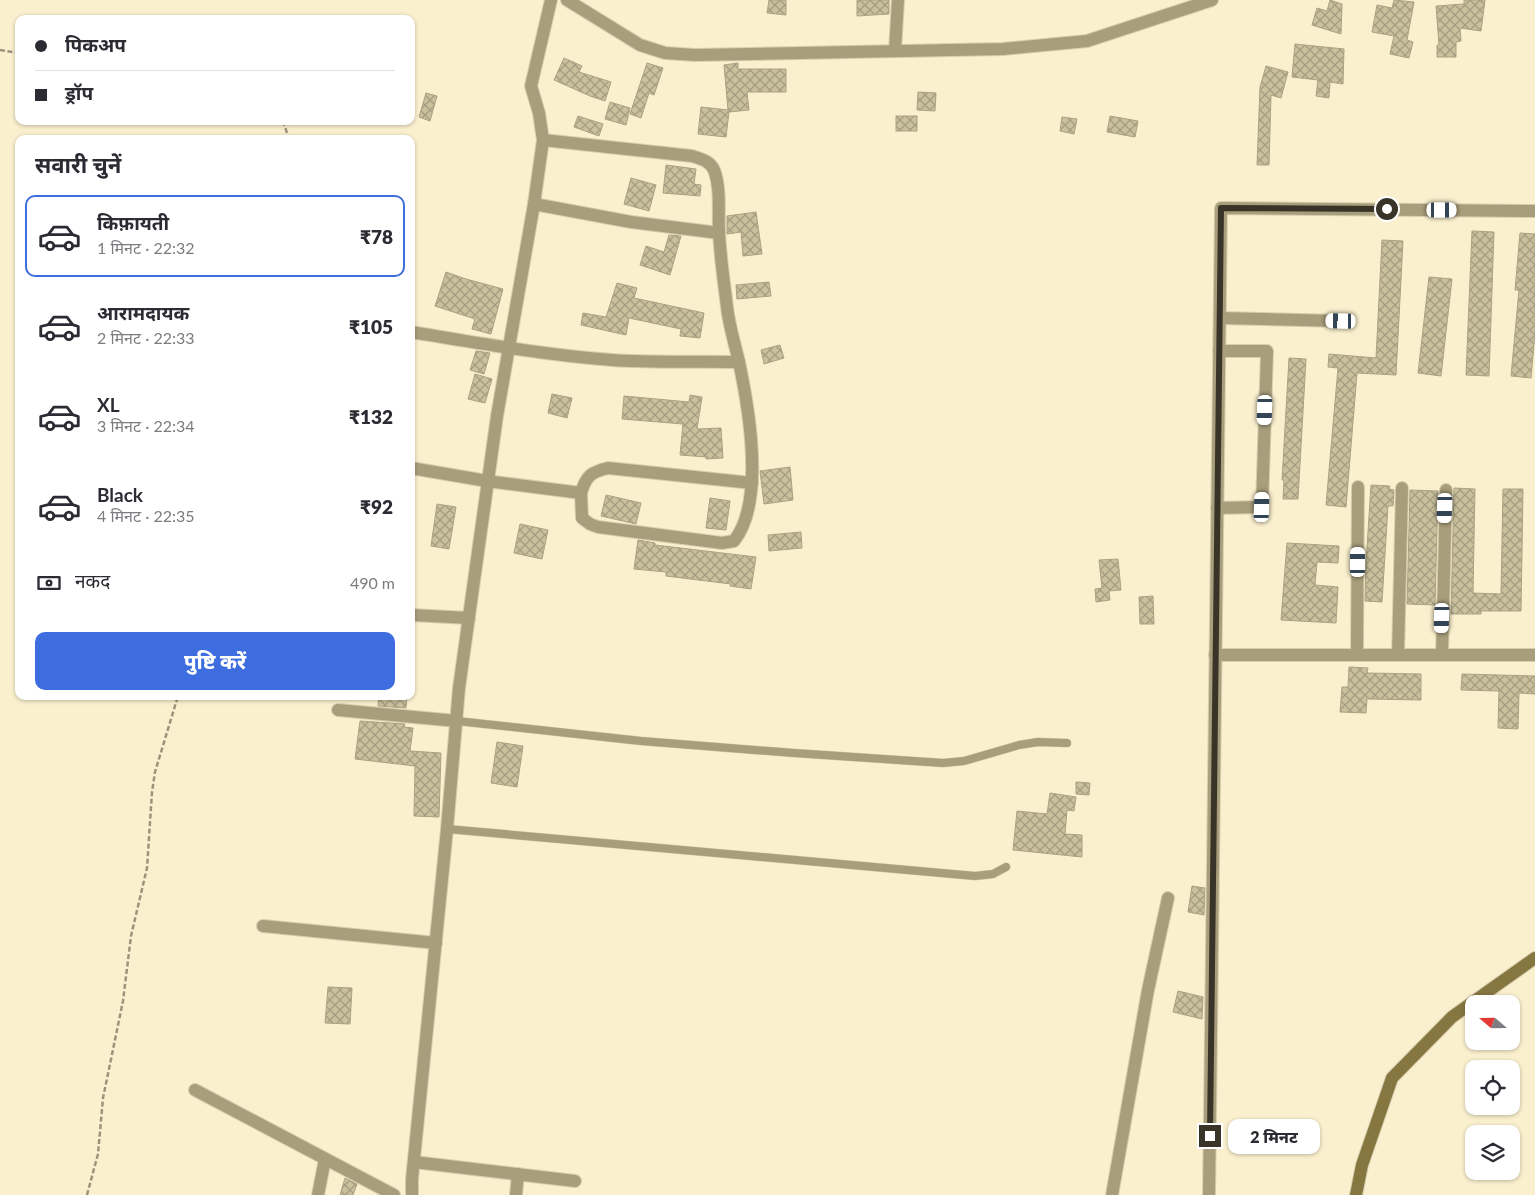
<!DOCTYPE html>
<html lang="hi">
<head>
<meta charset="utf-8">
<style>
  :root { --surface:#fff; --page:#f2f2f3; --text:#2b2b33; --muted:#7c7c81; --line:#e1e1e2; --accent:#3d6dde }
  body { margin:0; font-family:Lato,"Noto Sans Devanagari",sans-serif; background:var(--page); color:var(--text); height:100vh; display:flex; flex-direction:column; font-size:19px; white-space:nowrap }
  * { box-sizing:border-box; margin:0 }
  p { font-size:16px; color:var(--muted) }
  .icon { flex:none; width:28px; height:28px; fill:none; stroke:currentColor; stroke-width:2; stroke-linecap:round; stroke-linejoin:round }
  .map { position:relative; flex:1; overflow:hidden }
  .panel { position:absolute; left:15px; top:135px; width:400px; height:565px; display:flex; flex-direction:column; background:var(--surface); border-radius:10px; box-shadow:0 1px 4px #0004 }
  .panel>* { flex:none }
  .hud { position:absolute; left:15px; top:15px; width:400px; height:110px; border-radius:10px; box-shadow:0 1px 4px #0004; display:grid; align-content:center; height:110px; padding:0 20px; background:var(--surface) }
  .needle { width:32px; rotate:290deg }
  .controls { position:absolute; left:1465px; top:995px; display:grid; gap:10px }
  .controls a { display:grid; place-items:center; width:55px; height:55px; border-radius:10px; background:var(--surface); box-shadow:0 1px 4px #0004; font-size:25px }
  .end { position:absolute; width:22px; height:22px; margin:-11px; border:6px solid #383427; background:#fff; box-shadow:0 0 0 2px #fff }
  .from { border-radius:50% }
  .bubble { position:absolute; height:35px; border-radius:10px; background:var(--surface); box-shadow:0 1px 4px #0004; font-size:16px; font-weight:800; line-height:35px; text-align:center }
  .car { position:absolute; width:15px; height:30px; margin:-15px -8px; border-radius:6px; box-shadow:0 0 4px 1px #0007; background:linear-gradient(#fff 24%,#345 0 40%,#fff 0 76%,#345 0 86%,#fff 0) }
  .hud b { display:flex; align-items:center; gap:18px; height:48px; font-size:19px }
  .hud b+b { border-top:1px solid var(--line) }
  .hud i { width:12px; height:12px; background:var(--text) }
  ul { padding:0; list-style:none }
  li { display:flex; align-items:center; gap:15px; height:82px; margin:0 10px 8px; padding:0 10px; border:2px solid transparent; border-radius:10px }
  li div { flex:1 }
  li b { display:block; font-size:19px }
  li em { font-style:normal; font-weight:800 }
  li.active { border-color:var(--accent) }
  li>.icon { width:45px; height:45px; stroke-width:1.5 }
  h2 { padding:0 20px; font-size:22px; line-height:60px }
  .pay { display:flex; align-items:center; gap:12px; height:55px; padding:0 20px; font-size:19px }
  .pay p { margin-inline-start:auto }
  .cta { display:flex; gap:10px; margin-top:auto; padding:10px 20px }
  .cta a { flex:1; height:58px; border-radius:10px; background:var(--accent); color:#fff; font-size:20px; font-weight:800; line-height:58px; text-align:center }
  .map>svg:first-child { display:block }
  .building { fill:url(#building-cross-hatch); stroke:#aba281 }
  .lines { fill:none; stroke-linecap:round; stroke-linejoin:round }
  .lane-casing { stroke:#d7ceb0; stroke-width:9 }
  .street-casing { stroke:#d7ceb0; stroke-width:14 }
  .secondary-casing { stroke:#d7ceb0; stroke-width:14 }
  .path { stroke:#9b947c; stroke-width:2.5; stroke-dasharray:5 2.5; stroke-linecap:butt }
  .lane { stroke:#a99e7b; stroke-width:8 }
  .street { stroke:#a99e7b; stroke-width:12 }
  .secondary { stroke:#867640; stroke-width:12 }
  .route { stroke:#383427; stroke-width:6 }
</style>
</head>
<body>
<div class="map">
<svg width="1535" height="1195" viewBox="0 0 1535 1195">
  <defs>
    <pattern id="building-cross-hatch" width="8" height="8" patternUnits="userSpaceOnUse" patternTransform="scale(1.25)"><rect width="8" height="8" fill="#c9c09e"/><path d="M0 0l8 8M0 8l8-8" fill="none" stroke="#a49d81"/></pattern>
  </defs>
  <rect width="100%" height="100%" fill="#faf0ce"/>
  <g class="building">
    <path d="M769 0H786V15L767 13Z"/>
    <path d="M857 0H889V14L857 16Z"/>
    <path d="M1330 0 1342 4 1341 34 1312 25 1317 8 1327 11Z"/>
    <path d="M1394 0 1414 2 1407 40 1413 42 1409 58 1390 54 1394 36 1372 32 1377 5 1392 8Z"/>
    <path d="M1464 0H1485L1481 31 1460 28 1461 41 1456 42V57H1437V45H1439L1436 6 1464 4Z"/>
    <path d="M1295 44 1344 49 1343 84 1330 82 1329 98 1316 96 1318 80 1292 77Z"/>
    <path d="M564 58 582 66 579 72 611 82 605 101 590 96 554 80Z"/>
    <path d="M647 63 663 68 654 95 649 93 641 118 630 114Z"/>
    <path d="M738 63V69H786V92H747L749 110 729 112 726 137 698 134 701 107 728 110 724 65Z"/>
    <path d="M1266 66 1288 72 1281 98 1271 95 1269 165H1257L1260 87Z"/>
    <path d="M918 92 936 93 935 111 917 110Z"/>
    <path d="M426 93 437 96 430 121 419 117Z"/>
    <path d="M610 102 630 108 626 125 605 119Z"/>
    <path d="M578 116 603 124 599 136 574 127Z"/>
    <rect x="896" y="116" width="21" height="15"/>
    <path d="M1110 116 1138 121 1135 137 1107 132Z"/>
    <path d="M1062 117 1077 119 1074 134 1060 131Z"/>
    <path d="M666 165 696 169 694 184 701 185 700 196 663 193Z"/>
    <path d="M631 178 656 185 649 211 624 204Z"/>
    <path d="M756 212 762 254 743 256 741 232 727 234V216Z"/>
    <path d="M1472 231 1494 232 1489 376 1466 375Z"/>
    <path d="M1520 233 1535 234V333L1531 378 1511 376 1519 290H1515Z"/>
    <path d="M669 235 681 236 670 275 640 265 646 246 664 252Z"/>
    <path d="M1382 240 1403 241 1396 375 1357 373 1346 507 1326 505 1338 368 1328 367 1329 354 1376 358Z"/>
    <path d="M446 272 466 279 503 289 491 334 472 329 475 319 435 306Z"/>
    <path d="M1429 277 1452 279 1441 376 1418 373Z"/>
    <path d="M769 282 771 296 737 299 736 285Z"/>
    <path d="M617 283 637 288 634 298 704 313 700 338 680 336 681 329 629 318 626 335 581 325 583 313 606 317Z"/>
    <path d="M780 345 784 358 764 364 761 350Z"/>
    <path d="M476 351 490 353 484 374 470 370Z"/>
    <path d="M1289 358 1306 359 1298 499H1283L1284 480H1282Z"/>
    <path d="M475 374 492 379 485 403 468 399Z"/>
    <path d="M552 394 572 398 567 418 548 413Z"/>
    <path d="M690 395 702 397 697 429 721 428 723 458 706 459V457L680 455 683 424 622 419 624 396 689 402Z"/>
    <path d="M790 467 793 500 764 504 760 471Z"/>
    <path d="M1371 485 1390 486 1389 489 1394 490 1393 506H1388L1382 602 1365 601 1366 563Z"/>
    <path d="M1454 488 1475 489 1473 593 1501 594 1503 489H1523L1521 611H1481V614H1451Z"/>
    <path d="M1410 490 1438 491 1435 605 1407 604Z"/>
    <path d="M606 495 641 503 636 524 601 516Z"/>
    <path d="M710 498 730 501 726 530 706 528Z"/>
    <path d="M437 504 456 507 449 549 431 546Z"/>
    <path d="M520 524 548 530 542 559 514 553Z"/>
    <path d="M801 532 802 548 769 551 768 535Z"/>
    <path d="M638 540 655 543V545L756 557 751 589 730 586 731 584 666 576V572L634 569Z"/>
    <path d="M1287 543 1339 546 1338 563 1317 562 1315 585 1338 587 1336 623 1281 620Z"/>
    <path d="M1118 559 1121 590 1109 591 1110 600 1096 602 1095 589 1102 588 1099 560Z"/>
    <path d="M1153 596 1154 624H1140L1139 597Z"/>
    <path d="M1349 667 1368 668 1367 673 1421 674V700L1367 699 1366 713 1340 712 1342 687H1348Z"/>
    <path d="M1462 674 1535 676V694L1519 693 1518 729 1498 728 1499 691 1461 690Z"/>
    <path d="M379 696H407L406 708 378 706Z"/>
    <path d="M360 721 405 724 404 727 413 728 410 751 441 753 439 817 414 816 415 766 355 759Z"/>
    <path d="M497 742 523 746 517 787 491 783Z"/>
    <path d="M1076 782 1090 783 1089 795 1076 794Z"/>
    <path d="M1050 793 1076 797 1074 811 1067 810 1065 834 1082 835V857L1013 850 1017 811 1047 814Z"/>
    <path d="M1192 886 1205 888 1204 915 1188 912Z"/>
    <path d="M328 987 352 988 350 1024 325 1023Z"/>
    <path d="M1178 991 1203 997 1202 1019 1173 1012Z"/>
    <path d="M345 1178 357 1184 353 1195H340Z"/>
  </g>
  <g class="lines">
    <defs>
      <g id="lane">
        <path d="M457 721 641 741 794 753 943 763 964 761 1019 745 1038 742 1067 743"/>
        <path d="M447 829 975 876 993 874 1006 867"/>
      </g>
      <g id="street">
        <path d="M567 0 640 45 665 53 695 55 1003 49 1087 41 1212 0"/>
        <path d="M895 51 898 0"/>
        <path d="M543 140 692 156C701 159 710 161 714 170 721 188 718 212 719 231 720 256 724 282 727 307 729 326 735 344 739 362 749 409 765 502 734 541L722 543 598 527 590 524 582 518 581 493"/>
        <path d="M534 204 631 222 719 233"/>
        <path d="M1220 318 1341 321"/>
        <path d="M411 332C478 343 545 355 612 360 654 363 697 361 739 362"/>
        <path d="M411 468 487 481 581 493C586 476 591 472 608 468L752 483"/>
        <path d="M1217 508 1262 507 1267 351H1219"/>
        <path d="M411 615 469 618"/>
        <path d="M1215 655H1535"/>
        <path d="M1357 655 1358 487"/>
        <path d="M1398 655 1402 488"/>
        <path d="M1442 655 1446 490"/>
        <path d="M338 710 457 721"/>
        <path d="M263 926 436 943"/>
        <path d="M195 1090 394 1195"/>
        <path d="M414 1162 575 1181"/>
        <path d="M318 1195 325 1159"/>
        <path d="M412 1195V1179L447 829 459 688 497 416 534 204 543 140 539 113 531 86 551 0"/>
        <path d="M516 1195 518 1174"/>
        <path d="M1112 1195 1148 990 1168 898"/>
        <path d="M1209 1195 1221 208 1535 211"/>
      </g>
      <path id="secondary" d="M1356 1195 1362 1165 1392 1078 1452 1017 1535 958"/>
    </defs>
    <use href="#lane" class="lane-casing"/>
    <use href="#street" class="street-casing"/>
    <use href="#secondary" class="secondary-casing"/>
    <g class="path">
      <path d="M0 50 19 53"/>
      <path d="M283 121 289 139"/>
      <path d="M87 1195 98 1154 103 1098 123 1001 131 936 147 868 152 792 155 772 178 696"/>
    </g>
    <use href="#lane" class="lane"/>
    <use href="#street" class="street"/>
    <use href="#secondary" class="secondary"/>
  </g>
  <g class="lines">
    <path class="route" d="M1210 1136 1221 208 1387 209"/>
  </g>
</svg>
<div class="controls">
<a><svg class="needle" viewBox="-14 -14 28 28"><path d="M0-13l5 13h-10z" fill="#e53935"/><path d="M0 13l5-13h-10z" fill="#7c7c81"/></svg></a>
<a><svg class="icon" aria-label="locate" viewBox="0 0 24 24"><circle cx="12" cy="12" r="6"/><path d="M12 2v4M12 18v4M2 12h4M18 12h4"/></svg></a>
<a><svg class="icon" aria-label="layers" viewBox="0 0 24 24"><path d="M12 4l9 5-9 5-9-5zM3 14l9 5 9-5"/></svg></a>
</div>
<i class="end from" style="left:1387px;top:209px"></i>
<i class="end" style="left:1210px;top:1136px"></i>
<div class="bubble" style="left:1228px;top:1119px;width:92px">2 मिनट</div>
<i class="car" style="left:1442px;top:210px;rotate:90deg"></i>
<i class="car" style="left:1341px;top:321px;rotate:271deg"></i>
<i class="car" style="left:1265px;top:410px;rotate:182deg"></i>
<i class="car" style="left:1262px;top:507px;rotate:2deg"></i>
<i class="car" style="left:1445px;top:508px;rotate:182deg"></i>
<i class="car" style="left:1358px;top:562px;rotate:0deg"></i>
<i class="car" style="left:1442px;top:618px;rotate:182deg"></i>
<div class="hud">
<b><i class="from"></i>पिकअप</b>
<b><i></i>ड्रॉप</b>
</div>
<section class="panel">
<h2>सवारी चुनें</h2>
<ul>
<li class="active"><svg class="icon" aria-label="car" viewBox="0 0 24 24"><path d="M5 17H2v-5l4-1 3-4h7l3 4 3 1v5h-3M9 17h6M6 11h13"/><circle cx="7" cy="17" r="2"/><circle cx="17" cy="17" r="2"/></svg><div><b>किफ़ायती</b><p>1 मिनट · 22:32</p></div><em>₹78</em></li>
<li><svg class="icon" aria-label="car" viewBox="0 0 24 24"><path d="M5 17H2v-5l4-1 3-4h7l3 4 3 1v5h-3M9 17h6M6 11h13"/><circle cx="7" cy="17" r="2"/><circle cx="17" cy="17" r="2"/></svg><div><b>आरामदायक</b><p>2 मिनट · 22:33</p></div><em>₹105</em></li>
<li><svg class="icon" aria-label="car" viewBox="0 0 24 24"><path d="M5 17H2v-5l4-1 3-4h7l3 4 3 1v5h-3M9 17h6M6 11h13"/><circle cx="7" cy="17" r="2"/><circle cx="17" cy="17" r="2"/></svg><div><b>XL</b><p>3 मिनट · 22:34</p></div><em>₹132</em></li>
<li><svg class="icon" aria-label="car" viewBox="0 0 24 24"><path d="M5 17H2v-5l4-1 3-4h7l3 4 3 1v5h-3M9 17h6M6 11h13"/><circle cx="7" cy="17" r="2"/><circle cx="17" cy="17" r="2"/></svg><div><b>Black</b><p>4 मिनट · 22:35</p></div><em>₹92</em></li>
</ul>
<div class="pay"><svg class="icon" aria-label="cash" viewBox="0 0 24 24"><path d="M3 7h18v10H3z"/><circle cx="12" cy="12" r="2"/></svg>नकद<p>490 m</p></div>
<div class="cta"><a>पुष्टि करें</a></div>
</section>
</div>
</body>
</html>
